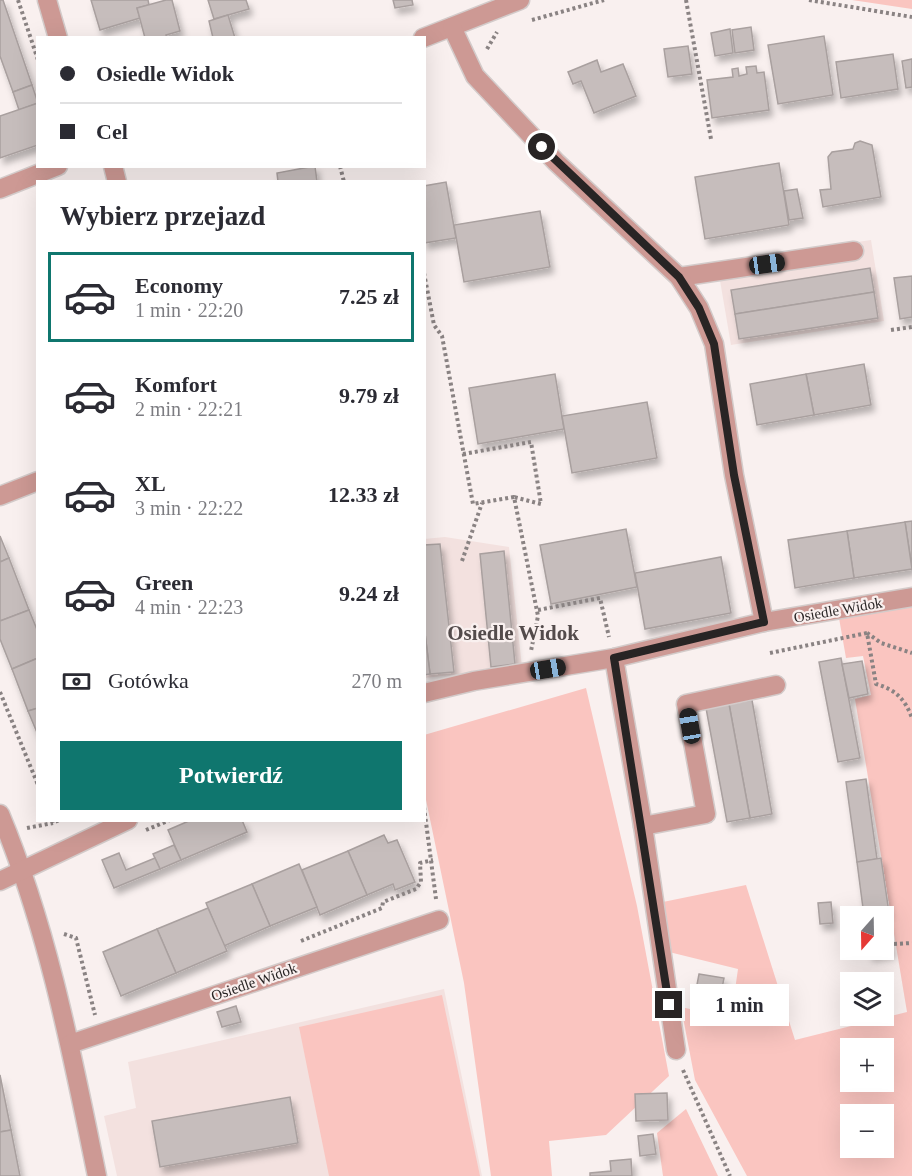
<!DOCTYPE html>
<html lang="pl">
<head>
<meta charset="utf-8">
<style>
  :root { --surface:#fff; --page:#f2f2f3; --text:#2b2b33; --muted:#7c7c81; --line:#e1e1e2; --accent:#0f766e }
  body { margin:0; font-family:"Times New Roman",serif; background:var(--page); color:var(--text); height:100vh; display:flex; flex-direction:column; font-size:22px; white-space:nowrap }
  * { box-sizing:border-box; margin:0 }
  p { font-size:20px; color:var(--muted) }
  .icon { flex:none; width:33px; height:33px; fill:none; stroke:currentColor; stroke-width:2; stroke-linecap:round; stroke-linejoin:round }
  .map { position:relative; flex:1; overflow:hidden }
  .panel { position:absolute; left:36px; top:180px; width:390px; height:642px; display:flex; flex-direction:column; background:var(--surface); border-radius:0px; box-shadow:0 6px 24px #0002 }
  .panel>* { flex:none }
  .guide { position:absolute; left:36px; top:36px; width:390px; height:132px; border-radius:0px; box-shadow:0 6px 24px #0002; display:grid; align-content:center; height:132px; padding:0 24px; background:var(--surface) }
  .needle { width:39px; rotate:200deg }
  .fabs { position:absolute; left:840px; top:906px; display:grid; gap:12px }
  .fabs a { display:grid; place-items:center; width:54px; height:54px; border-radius:0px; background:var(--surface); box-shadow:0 6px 24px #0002; font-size:30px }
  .end { position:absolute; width:27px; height:27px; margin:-14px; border:8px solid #282424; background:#fff; box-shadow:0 0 0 3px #fff }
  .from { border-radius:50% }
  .bubble { position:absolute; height:42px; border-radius:0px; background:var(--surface); box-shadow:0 6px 24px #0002; font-size:20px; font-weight:700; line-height:42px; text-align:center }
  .car { position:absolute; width:18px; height:36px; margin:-18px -9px; border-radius:8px; box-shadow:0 0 4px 2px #0007; background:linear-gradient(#222 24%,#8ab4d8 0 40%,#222 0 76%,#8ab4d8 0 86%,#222 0) }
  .guide b { display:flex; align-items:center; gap:21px; height:57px; font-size:22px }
  .guide b+b { border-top:2px solid var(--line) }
  .guide i { width:15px; height:15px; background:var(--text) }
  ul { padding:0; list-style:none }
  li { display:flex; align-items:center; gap:18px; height:90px; margin:0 12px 9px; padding:0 12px; border:3px solid transparent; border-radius:0px }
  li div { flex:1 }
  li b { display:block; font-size:22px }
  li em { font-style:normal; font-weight:700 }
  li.selected { border-color:var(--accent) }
  li>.icon { width:54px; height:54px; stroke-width:1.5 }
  h2 { padding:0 24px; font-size:27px; line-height:72px }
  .pay { display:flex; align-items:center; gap:15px; height:66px; padding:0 24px; font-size:22px }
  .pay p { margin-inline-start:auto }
  .primary-button { display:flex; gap:12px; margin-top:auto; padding:12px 24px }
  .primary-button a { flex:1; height:69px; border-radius:0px; background:var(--accent); color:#fff; font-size:24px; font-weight:700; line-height:69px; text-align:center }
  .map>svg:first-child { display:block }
  .built { fill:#f3e1df }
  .green { fill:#fac5c0; fill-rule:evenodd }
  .building { fill:#c6bdbc; stroke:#a9a09f; stroke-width:1.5; filter:url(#shadow) }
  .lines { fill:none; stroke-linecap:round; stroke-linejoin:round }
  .minor-casing { stroke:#d3cbca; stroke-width:21 }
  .path { stroke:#8a8383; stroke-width:4; stroke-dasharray:3 3; stroke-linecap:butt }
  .minor { stroke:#cd9994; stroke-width:18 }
  .route { stroke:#282424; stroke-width:8 }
  .labels { text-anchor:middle; stroke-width:4.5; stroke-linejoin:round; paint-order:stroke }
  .street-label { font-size:15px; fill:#282424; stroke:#f9f0ef }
  .district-label { font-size:21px; font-weight:bold; fill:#534b4b; stroke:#f9f0ef }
</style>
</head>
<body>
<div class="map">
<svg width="912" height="1176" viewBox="0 0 912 1176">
  <defs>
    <filter id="shadow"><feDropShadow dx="3.5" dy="6" stdDeviation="3" flood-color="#0004"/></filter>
  </defs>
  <rect width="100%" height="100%" fill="#f9f0ef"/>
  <g class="built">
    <path d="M871 240 884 321 731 345 717 263Z"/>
    <path d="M445 537 509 547 522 667 425 678 424 539Z"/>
    <path d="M444 989 482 1176H117L104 1116 136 1108 128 1062Z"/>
  </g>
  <g class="green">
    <path d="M852 0H912V9Z"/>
    <path d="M912 606V1176H747L695 1080 681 1007 731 1018 738 969 669 952 658 903 746 885 795 1040 907 1012 855 699 871 695 863 656 846 658 839 618ZM850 1048H884V1082H850ZM850 1114H884V1148H850Z"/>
    <path d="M586 688 637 906 669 1076 606 1135 549 1141 552 1176H491L464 983 425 795 424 735Z"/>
    <path d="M442 995 480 1176H329L299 1027Z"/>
    <path d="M686 1109 718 1176H663L657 1133Z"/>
  </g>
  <g class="building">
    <path d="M0 0H3L32 85 13 92 0 56Z"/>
    <path d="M91 0H148L149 5 137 8 140 18 100 30Z"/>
    <path d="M166 0H172L180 31 166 35 167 38H145L137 8Z"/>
    <path d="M208 0H246L249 9 214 19Z"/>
    <path d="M393 0H412L413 5 395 8Z"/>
    <path d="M228 15 235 38H213L209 21Z"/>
    <path d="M751 27 754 50 735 53 732 30Z"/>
    <path d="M730 29 733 53 715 56 711 33Z"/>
    <path d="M824 36 833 95 778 104 768 45Z"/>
    <path d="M688 46 692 74 668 77 664 49Z"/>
    <path d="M893 54 898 89 841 98 836 62Z"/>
    <path d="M912 59V87L906 88 902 61Z"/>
    <path d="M597 60 601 72 623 64 636 96 594 113 581 81 573 84 568 72Z"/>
    <path d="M756 66 757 73 764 72 769 110 712 118 707 80 733 77 732 69 738 68 739 76 747 74 746 67Z"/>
    <path d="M32 85 38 103 19 110 13 92Z"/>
    <path d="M38 103V145L0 158V116Z"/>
    <path d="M860 141 872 145 881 197 823 207 820 190 831 189 828 157 832 152 853 149 855 143Z"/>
    <path d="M779 163 789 225 705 239 695 177Z"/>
    <path d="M315 166 317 182H278L277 173Z"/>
    <path d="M446 182 456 238 424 243V186Z"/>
    <path d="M797 189 803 218 789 220 784 191Z"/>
    <path d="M540 211 550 267 464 282 454 225Z"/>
    <path d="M870 268 874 292 735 314 731 290Z"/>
    <path d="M912 276V317L900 319 894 278Z"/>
    <path d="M874 292 878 318 739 339 735 314Z"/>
    <path d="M864 364 871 405 814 415 806 374Z"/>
    <path d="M555 374 564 429 478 444 469 388Z"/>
    <path d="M806 374 814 415 757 425 750 384Z"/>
    <path d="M647 402 657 458 572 473 562 416Z"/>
    <path d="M912 521V568L905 522Z"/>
    <path d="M905 522 912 569 854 578 847 531Z"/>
    <path d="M626 529 637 587 551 604 540 545Z"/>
    <path d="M847 531 854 578 795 588 788 540Z"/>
    <path d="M0 536 9 558 0 562Z"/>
    <path d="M440 544 454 672 430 674 424 625V545Z"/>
    <path d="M504 551 515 664 491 667 480 554Z"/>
    <path d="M721 557 731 613 645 629 635 573Z"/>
    <path d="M9 558 29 610 0 621V562Z"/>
    <path d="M29 610 38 632V658L12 669 0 639V621Z"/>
    <path d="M424 625 430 674 424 675Z"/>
    <path d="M38 658V708L28 711 12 669Z"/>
    <path d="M841 658 860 758 838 762 819 662Z"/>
    <path d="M862 661 868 694 849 698 842 664Z"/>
    <path d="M752 700 772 814 750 818 729 704Z"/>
    <path d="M729 704 750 818 727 822 706 708Z"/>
    <path d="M38 708V735L28 711Z"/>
    <path d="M866 779 877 859 857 862 846 782Z"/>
    <path d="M191 820H242L247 832 181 860 168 830Z"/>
    <path d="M384 835 388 843 397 840 415 882 395 890 393 884 367 895 348 851Z"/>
    <path d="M174 845 181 860 160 869 153 854Z"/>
    <path d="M348 851 367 895 320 915 302 870Z"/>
    <path d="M119 853 126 870 155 858 160 869 114 888 102 860Z"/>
    <path d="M881 858 889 913 864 916 857 862Z"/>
    <path d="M299 864 317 907 270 926 252 884Z"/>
    <path d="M252 884 270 926 224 946 206 903Z"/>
    <path d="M831 902 833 923 820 924 818 903Z"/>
    <path d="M208 908 227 951 176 973 157 929Z"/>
    <path d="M886 913 891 952 870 955 869 950H884V916H864Z"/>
    <path d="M157 929 176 973 121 996 103 952Z"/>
    <path d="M699 974 724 978 720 999 695 995Z"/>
    <path d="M236 1006 241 1022 222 1027 217 1012Z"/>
    <path d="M0 1075 11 1130 0 1132Z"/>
    <path d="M667 1093 668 1120 636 1121 635 1094Z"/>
    <path d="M290 1097 298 1143 160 1167 152 1121Z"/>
    <path d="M11 1130 20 1176H0V1132Z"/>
    <path d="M653 1134 656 1154 640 1156 638 1136Z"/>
    <path d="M631 1159 632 1176H590V1173L611 1171 610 1161Z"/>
  </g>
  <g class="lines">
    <defs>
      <g id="minor">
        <path d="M47 0 58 38"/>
        <path d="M423 38 520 0"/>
        <path d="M113 166 117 182"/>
        <path d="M0 189 58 166"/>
        <path d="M679 277 854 251"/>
        <path d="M0 496 38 481"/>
        <path d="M764 622 912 597"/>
        <path d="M614 658 643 826 676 1050"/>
        <path d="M424 693 474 681 614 658 764 622 734 475 714 344 699 308 679 277 556 162 475 76 452 27"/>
        <path d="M0 814C48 929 72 1054 97 1176"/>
        <path d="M643 826 706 814 686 704 776 685"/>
        <path d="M0 881 128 820"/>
        <path d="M70 1044 439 920"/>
      </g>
    </defs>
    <use href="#minor" class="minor-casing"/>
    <g class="path">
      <path d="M18 0 38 60"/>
      <path d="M686 0 711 139"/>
      <path d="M809 0 912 17"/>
      <path d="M532 20 604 0"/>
      <path d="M487 49 497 32"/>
      <path d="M340 166 344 182"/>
      <path d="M424 273 434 325 442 336 473 504 514 497 538 616 531 651"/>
      <path d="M891 330 912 327"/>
      <path d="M463 454 531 442 541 504 514 497"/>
      <path d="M462 561 482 503"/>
      <path d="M538 610 600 598 609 637"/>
      <path d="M867 633 881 643 912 653"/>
      <path d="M770 653 867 633 876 684C896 690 905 699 912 718"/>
      <path d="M0 692 38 785"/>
      <path d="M424 807 436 899"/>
      <path d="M52 820 53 823 59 820"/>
      <path d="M27 828 53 823"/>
      <path d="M146 830 170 820"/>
      <path d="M64 934 76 938 95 1015"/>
      <path d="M301 941 382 908 383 902 416 889 421 882 420 863 433 860"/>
      <path d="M894 944 912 943"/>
      <path d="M683 1070 730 1176"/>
    </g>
    <use href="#minor" class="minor"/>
  </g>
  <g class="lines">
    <path class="route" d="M542 147 679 277 699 308 714 344 734 475 764 622 614 658 669 1005"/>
  </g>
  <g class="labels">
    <g class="street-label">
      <text transform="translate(838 610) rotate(-10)" y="5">Osiedle Widok</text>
      <text transform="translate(254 982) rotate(-19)" y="5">Osiedle Widok</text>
    </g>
    <g class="district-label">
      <text x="513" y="640">Osiedle Widok</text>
    </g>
  </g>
</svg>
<div class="fabs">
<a><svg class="needle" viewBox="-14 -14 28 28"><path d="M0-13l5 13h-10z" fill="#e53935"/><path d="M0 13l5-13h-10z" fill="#7c7c81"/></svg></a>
<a><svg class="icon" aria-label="layers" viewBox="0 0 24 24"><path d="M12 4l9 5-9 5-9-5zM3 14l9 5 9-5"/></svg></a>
<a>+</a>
<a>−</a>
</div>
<i class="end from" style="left:542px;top:147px"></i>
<i class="end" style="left:669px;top:1005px"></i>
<div class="bubble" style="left:690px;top:984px;width:99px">1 min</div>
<i class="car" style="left:767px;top:264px;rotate:82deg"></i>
<i class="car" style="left:548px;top:669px;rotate:81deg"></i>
<i class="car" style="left:690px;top:726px;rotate:350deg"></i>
<div class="guide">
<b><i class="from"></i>Osiedle Widok</b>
<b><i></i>Cel</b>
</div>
<section class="panel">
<h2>Wybierz przejazd</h2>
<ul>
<li class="selected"><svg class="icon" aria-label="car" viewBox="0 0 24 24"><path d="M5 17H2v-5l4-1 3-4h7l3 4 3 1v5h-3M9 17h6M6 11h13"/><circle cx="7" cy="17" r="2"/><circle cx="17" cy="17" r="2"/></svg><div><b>Economy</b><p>1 min · 22:20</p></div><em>7.25 zł</em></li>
<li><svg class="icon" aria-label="car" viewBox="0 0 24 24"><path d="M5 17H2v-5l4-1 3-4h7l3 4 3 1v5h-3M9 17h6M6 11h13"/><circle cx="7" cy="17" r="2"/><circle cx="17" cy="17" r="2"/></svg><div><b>Komfort</b><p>2 min · 22:21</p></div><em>9.79 zł</em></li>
<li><svg class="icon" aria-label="car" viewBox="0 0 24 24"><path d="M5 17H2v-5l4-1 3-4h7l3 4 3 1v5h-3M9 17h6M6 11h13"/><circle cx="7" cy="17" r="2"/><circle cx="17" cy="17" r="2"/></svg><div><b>XL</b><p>3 min · 22:22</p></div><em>12.33 zł</em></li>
<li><svg class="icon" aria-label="car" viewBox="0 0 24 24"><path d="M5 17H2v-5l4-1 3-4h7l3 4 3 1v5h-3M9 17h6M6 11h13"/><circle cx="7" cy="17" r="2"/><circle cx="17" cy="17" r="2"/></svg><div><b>Green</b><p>4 min · 22:23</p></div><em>9.24 zł</em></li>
</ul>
<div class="pay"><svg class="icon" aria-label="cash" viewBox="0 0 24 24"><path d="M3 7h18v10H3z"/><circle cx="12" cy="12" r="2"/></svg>Gotówka<p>270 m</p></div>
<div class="primary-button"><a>Potwierdź</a></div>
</section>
</div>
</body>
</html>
